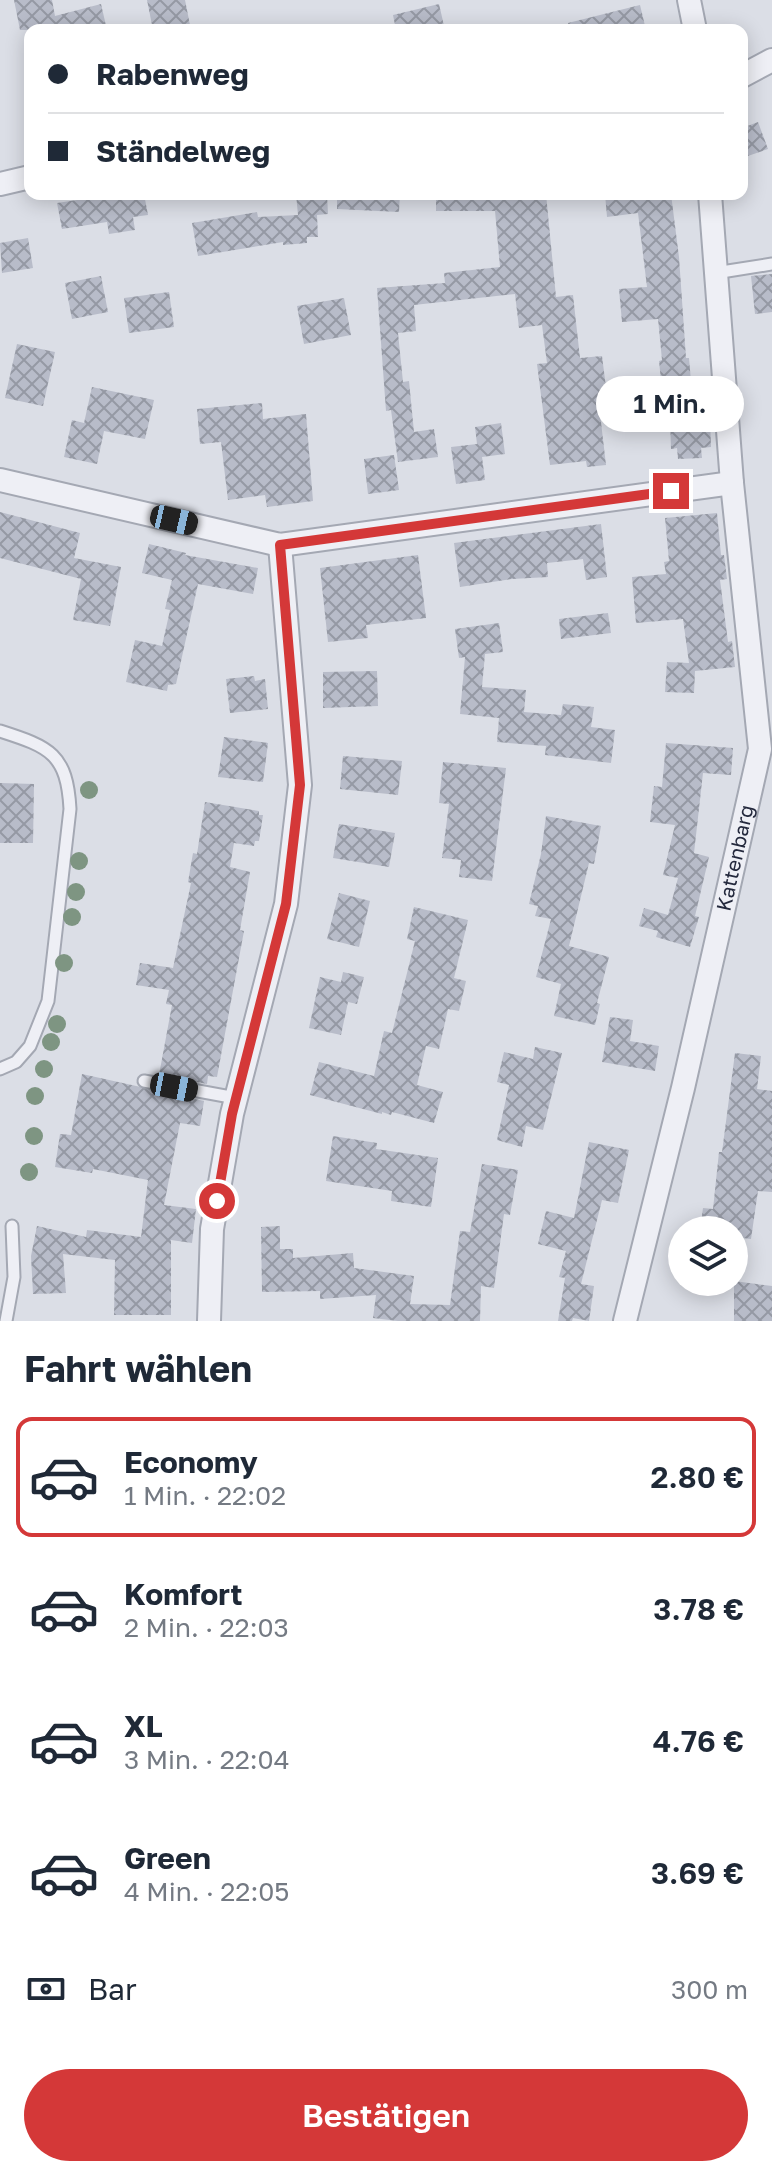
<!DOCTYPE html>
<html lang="de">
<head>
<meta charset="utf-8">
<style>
  :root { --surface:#fff; --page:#f6f6f7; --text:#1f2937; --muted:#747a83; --line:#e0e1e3; --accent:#d43838 }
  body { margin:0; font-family:"Golos Text",sans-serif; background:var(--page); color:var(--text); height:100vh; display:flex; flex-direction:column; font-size:30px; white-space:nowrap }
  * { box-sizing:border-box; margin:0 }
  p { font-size:26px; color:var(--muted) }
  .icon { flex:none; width:44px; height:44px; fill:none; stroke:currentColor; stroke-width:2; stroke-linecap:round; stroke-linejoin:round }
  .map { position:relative; height:1321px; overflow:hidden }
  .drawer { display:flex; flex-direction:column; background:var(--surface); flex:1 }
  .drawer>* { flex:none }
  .guide { position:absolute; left:24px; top:24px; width:724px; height:176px; border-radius:16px; box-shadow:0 4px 20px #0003; display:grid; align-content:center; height:176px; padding:0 24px; background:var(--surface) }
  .buttons { position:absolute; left:668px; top:1216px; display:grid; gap:16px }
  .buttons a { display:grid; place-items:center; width:80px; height:80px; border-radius:50%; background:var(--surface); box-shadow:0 4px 20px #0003; font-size:40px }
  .end { position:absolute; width:36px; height:36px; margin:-18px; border:10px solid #d43838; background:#fff; box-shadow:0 0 0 4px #fff }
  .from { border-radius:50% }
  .bubble { position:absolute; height:56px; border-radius:28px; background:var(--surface); box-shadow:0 4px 20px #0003; font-size:26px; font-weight:600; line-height:56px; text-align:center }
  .car { position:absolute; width:24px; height:48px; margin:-24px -12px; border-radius:10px; box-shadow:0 0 6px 2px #0007; background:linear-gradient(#222 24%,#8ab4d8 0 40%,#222 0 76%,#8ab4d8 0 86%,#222 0) }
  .guide b { display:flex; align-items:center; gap:28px; height:76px; font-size:30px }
  .guide b+b { border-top:2px solid var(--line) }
  .guide i { width:20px; height:20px; background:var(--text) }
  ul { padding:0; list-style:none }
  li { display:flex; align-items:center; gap:24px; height:120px; margin:0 16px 12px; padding:0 8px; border:4px solid transparent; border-radius:16px }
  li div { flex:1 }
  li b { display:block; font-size:30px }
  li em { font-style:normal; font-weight:600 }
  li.current { border-color:var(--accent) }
  li>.icon { width:72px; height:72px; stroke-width:1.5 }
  h2 { padding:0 24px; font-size:36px; line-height:96px }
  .pay { display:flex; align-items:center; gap:20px; height:88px; padding:0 24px; font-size:30px }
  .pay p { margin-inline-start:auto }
  .action { display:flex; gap:16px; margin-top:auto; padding:16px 24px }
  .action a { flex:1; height:92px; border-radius:48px; background:var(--accent); color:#fff; font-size:32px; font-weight:600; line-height:92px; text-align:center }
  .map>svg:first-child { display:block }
  .building { fill:url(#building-cross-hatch) }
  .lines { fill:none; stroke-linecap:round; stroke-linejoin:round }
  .service-casing { stroke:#a4a8b3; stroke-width:15 }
  .minor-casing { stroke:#a4a8b3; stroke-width:26 }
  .service { stroke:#eeeff5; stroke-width:11 }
  .minor { stroke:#eeeff5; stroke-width:22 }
  .tree { fill:#7e9582 }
  .route { stroke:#d43838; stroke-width:10 }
  .labels { text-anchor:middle; stroke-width:6; stroke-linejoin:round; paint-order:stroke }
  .street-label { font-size:20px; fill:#24293d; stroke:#eaedf4 }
</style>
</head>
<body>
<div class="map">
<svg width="772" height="1321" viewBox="0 0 772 1321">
  <defs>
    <pattern id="building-cross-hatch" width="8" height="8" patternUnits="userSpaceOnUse" patternTransform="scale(2)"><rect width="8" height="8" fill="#b8bcc9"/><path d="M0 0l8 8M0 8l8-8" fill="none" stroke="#9599a4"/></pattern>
  </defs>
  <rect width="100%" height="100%" fill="#dbdee6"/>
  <g class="building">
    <path d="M14 0H52L55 16 101 4 107 30H20Z"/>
    <path d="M147 0H185L191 30H153Z"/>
    <path d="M439 4 445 30H396L393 15Z"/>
    <path d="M640 5 646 30H569L568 23Z"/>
    <path d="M758 122 768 149 742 158V128Z"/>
    <path d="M96 194H144L148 215 133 217 135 230 109 234 107 222 62 229 57 203 97 197Z"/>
    <path d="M296 194H327L328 214 317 215 318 237H307V243L283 245V242L198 256 192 223 257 212 258 217 298 215Z"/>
    <path d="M337 194H400L399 212 337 209Z"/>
    <path d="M436 194H546L556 297 573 295 580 358 602 356 608 403 599 405 606 465 587 467 586 461 550 465 537 364 547 363 542 325 519 328 515 294 414 305 416 331 398 333 403 382 409 381 414 432 434 429 438 457 398 462 391 410 386 411 377 288 445 283 444 273 500 267 495 211H436Z"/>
    <path d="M605 194H671L679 257 686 358H689L694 417H710L711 447 701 448 702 458 678 459 677 448 671 449 669 389 662 390 659 361 662 360 658 319 622 322 619 289 647 287 638 213 607 217Z"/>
    <path d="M28 238 33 268 2 273 0 243Z"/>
    <path d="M772 274V312L755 314 751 276Z"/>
    <path d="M101 276 108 312 72 319 65 283Z"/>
    <path d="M169 292 174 327 129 333 124 298Z"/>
    <path d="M344 298 351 335 304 344 297 306Z"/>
    <path d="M17 344 55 352 43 406 5 398Z"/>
    <path d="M92 387 154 400 145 439 104 431 97 464 64 457 72 420 84 423Z"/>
    <path d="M262 403 263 419 306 414 313 501 267 507 265 495 228 500 221 442 200 444 197 409Z"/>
    <path d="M501 423 505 454 482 457 485 480 456 484 451 447 477 444 475 427Z"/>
    <path d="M394 455 399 490 368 494 364 459Z"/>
    <path d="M0 512 80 533 74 558 121 567 110 626 73 620 81 579 0 558Z"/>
    <path d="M717 513 721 555H724L727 579 720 580 728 642 732 641 735 667 695 671 694 693 665 692 667 662 689 663 683 619 636 623 632 577 666 574 664 562 669 561 665 518Z"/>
    <path d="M601 524 607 577 586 580 583 559 547 563 548 577 512 579 460 587 454 543Z"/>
    <path d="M149 544 186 553 185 555 258 568 253 594 198 584 176 684 168 685 167 691 126 682 135 640 162 646 170 610 165 609 172 580 142 573Z"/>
    <path d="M418 555 426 618 366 625 368 638 328 642 320 568Z"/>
    <path d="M608 613 611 633 561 639 559 619Z"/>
    <path d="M499 623 503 652 485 654 482 687 526 690 524 712 561 715 563 704 594 707 591 727 615 730 611 763 545 755 546 746 497 742 499 718 460 714 465 657 459 658 455 629Z"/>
    <path d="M377 671 378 706 323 708V672Z"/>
    <path d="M254 676 255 681 265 679 268 709 230 713 226 679Z"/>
    <path d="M224 737 268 743 263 782 218 777Z"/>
    <path d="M666 743 733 748 731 775 703 773 694 853 709 857 695 916 699 917 690 947 656 937 658 931 639 926 644 908 668 915 678 878 663 875 675 825 650 822 654 786 662 787Z"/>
    <path d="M343 756 402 761 398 795 340 789Z"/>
    <path d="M443 762 506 768 492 881 459 877 461 860 442 858 449 804 439 803Z"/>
    <path d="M0 783 34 784 33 843H0Z"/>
    <path d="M205 802 259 811V815H263L259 841H255L254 846 234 843 230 867 250 872 240 930 244 931 217 1077 208 1076 207 1084 159 1075 172 1005 166 1004 169 990 136 985 140 963 173 968 191 883 188 882 193 853 197 854Z"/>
    <path d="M546 816 601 826 594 864 589 863 569 946 609 957 597 1003 600 1004 595 1025 554 1016 561 984 536 977 551 919 535 916 538 906 529 904 541 854Z"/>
    <path d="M339 824 395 833 389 867 333 858Z"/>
    <path d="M339 893 370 901 359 947 327 939Z"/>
    <path d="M414 907 468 920 454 978 466 981 459 1011 448 1009 439 1049 426 1046 417 1085 443 1092 434 1123 392 1112 391 1115 382 1112V1114L310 1095 319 1062 374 1076 384 1031 392 1033 415 941 407 939Z"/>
    <path d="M343 972 364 977 357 1004 348 1002 341 1035 309 1028 320 977 341 982Z"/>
    <path d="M610 1017 633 1020 630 1041 659 1046 655 1071 602 1062Z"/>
    <path d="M535 1047 562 1053 543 1130 526 1126 522 1147 497 1140 509 1085 497 1082 504 1052 533 1059Z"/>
    <path d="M735 1053 761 1056 757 1089 772 1091V1192L758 1191 751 1239 734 1237V1230H700L703 1208 713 1209 719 1152H722Z"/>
    <path d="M82 1074 204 1101 200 1126 180 1123 164 1205 196 1209 192 1243 171 1240V1315H114L115 1260 63 1254 66 1293 33 1294 31 1256 37 1226 86 1237 87 1230 141 1237 148 1180 93 1169 92 1173 55 1167 60 1134 71 1135Z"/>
    <path d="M333 1136 377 1143 376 1149 438 1158 431 1207 391 1201 392 1191 326 1181Z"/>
    <path d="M589 1142 629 1150 618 1203 602 1200 581 1284 594 1286 589 1321 573 1318 572 1321H558L565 1278 559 1277 566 1251 538 1244 546 1211 574 1218Z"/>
    <path d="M482 1164 518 1170 510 1215 504 1214 494 1288 481 1286 480 1321H398L373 1318 376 1295 320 1299V1291L262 1292 261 1227 280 1226V1249H293V1258L353 1253 354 1268 414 1276 410 1304 450 1305 460 1231 470 1232Z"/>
    <path d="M734 1281 772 1286V1321H734Z"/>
  </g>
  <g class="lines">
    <defs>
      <g id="service">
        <path d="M715 273 772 264"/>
        <path d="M0 731C50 747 67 754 70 809L48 1001 30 1046 16 1062 0 1069"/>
        <path d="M144 1081 236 1098"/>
        <path d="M6 1321 14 1277 12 1226"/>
      </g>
      <g id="minor">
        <path d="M689 0 695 30"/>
        <path d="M742 76 772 60"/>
        <path d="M0 184 30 177"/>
        <path d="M0 480 280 545 732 483"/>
        <path d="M209 1321 212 1229 232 1114 286 904 300 785 280 545"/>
        <path id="s1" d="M625 1321 683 1088 760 749 732 483 710 194"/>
      </g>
    </defs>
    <use href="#service" class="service-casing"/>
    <use href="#minor" class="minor-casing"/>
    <use href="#service" class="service"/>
    <use href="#minor" class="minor"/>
  </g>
  <g class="tree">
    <circle cx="89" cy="790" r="9"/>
    <circle cx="79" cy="861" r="9"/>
    <circle cx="76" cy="892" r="9"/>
    <circle cx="72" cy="917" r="9"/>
    <circle cx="64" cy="963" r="9"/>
    <circle cx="57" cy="1024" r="9"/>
    <circle cx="51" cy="1042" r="9"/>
    <circle cx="44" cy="1069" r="9"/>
    <circle cx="35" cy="1096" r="9"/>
    <circle cx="34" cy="1136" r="9"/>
    <circle cx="29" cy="1172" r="9"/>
  </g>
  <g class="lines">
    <path class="route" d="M217 1201 232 1114 286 904 300 785 280 545 671 491"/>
  </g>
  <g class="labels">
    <g class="street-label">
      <text dy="7" stroke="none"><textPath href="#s1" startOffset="476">Kattenbarg</textPath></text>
    </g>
  </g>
</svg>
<div class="buttons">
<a><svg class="icon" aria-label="layers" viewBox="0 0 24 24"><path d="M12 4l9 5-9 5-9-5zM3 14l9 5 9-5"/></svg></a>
</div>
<i class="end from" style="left:217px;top:1201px"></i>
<i class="end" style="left:671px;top:491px"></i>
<div class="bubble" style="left:596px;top:376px;width:148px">1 Min.</div>
<i class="car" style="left:174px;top:520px;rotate:103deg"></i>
<i class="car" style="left:174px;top:1087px;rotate:101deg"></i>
<div class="guide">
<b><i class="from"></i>Rabenweg</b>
<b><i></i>Ständelweg</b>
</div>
</div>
<section class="drawer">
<h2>Fahrt wählen</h2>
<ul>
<li class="current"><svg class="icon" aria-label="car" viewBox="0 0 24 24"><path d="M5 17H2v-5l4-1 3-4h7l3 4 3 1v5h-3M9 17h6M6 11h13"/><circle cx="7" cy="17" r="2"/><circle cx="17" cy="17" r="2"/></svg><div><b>Economy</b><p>1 Min. · 22:02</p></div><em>2.80 €</em></li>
<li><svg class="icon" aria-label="car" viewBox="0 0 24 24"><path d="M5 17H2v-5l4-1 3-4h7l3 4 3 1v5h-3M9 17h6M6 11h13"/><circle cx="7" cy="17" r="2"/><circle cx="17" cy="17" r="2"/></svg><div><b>Komfort</b><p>2 Min. · 22:03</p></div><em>3.78 €</em></li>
<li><svg class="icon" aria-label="car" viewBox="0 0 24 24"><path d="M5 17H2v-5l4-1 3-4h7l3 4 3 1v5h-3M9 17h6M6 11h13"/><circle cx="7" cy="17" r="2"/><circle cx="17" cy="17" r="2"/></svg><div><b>XL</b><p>3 Min. · 22:04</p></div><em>4.76 €</em></li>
<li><svg class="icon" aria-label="car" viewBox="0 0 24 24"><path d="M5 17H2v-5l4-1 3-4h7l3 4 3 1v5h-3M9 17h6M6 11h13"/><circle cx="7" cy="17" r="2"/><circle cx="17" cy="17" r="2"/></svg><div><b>Green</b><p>4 Min. · 22:05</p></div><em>3.69 €</em></li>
</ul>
<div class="pay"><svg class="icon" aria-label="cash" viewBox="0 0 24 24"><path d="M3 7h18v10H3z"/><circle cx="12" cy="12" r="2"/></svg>Bar<p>300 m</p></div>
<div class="action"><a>Bestätigen</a></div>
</section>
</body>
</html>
